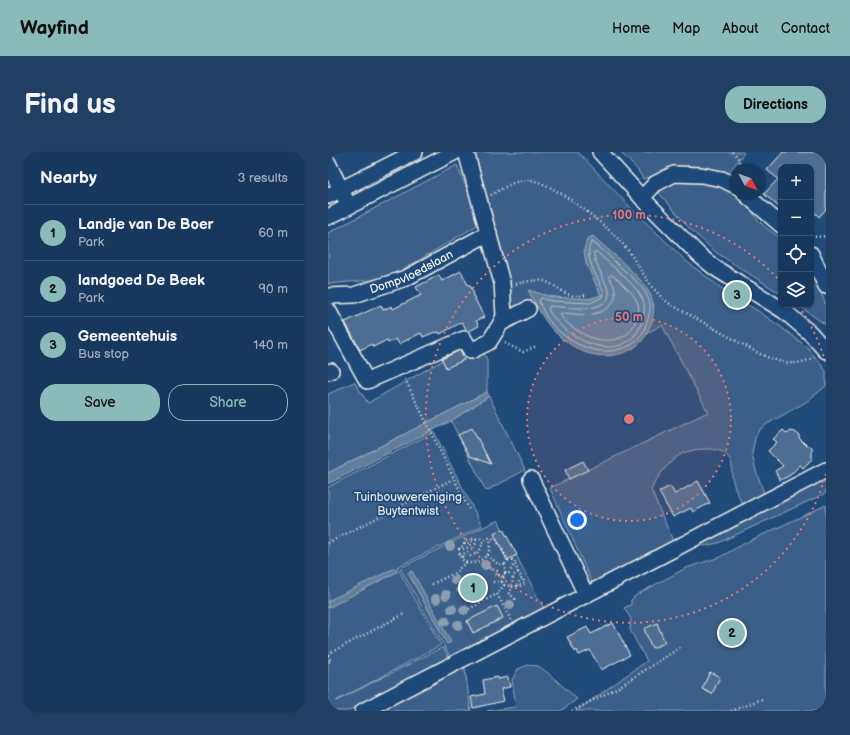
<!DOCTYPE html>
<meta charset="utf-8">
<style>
body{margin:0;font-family:"Balsamiq Sans",sans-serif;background:#203f62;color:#f1f3f6}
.controls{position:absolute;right:12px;top:12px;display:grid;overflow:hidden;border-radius:8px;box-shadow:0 1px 3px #0004}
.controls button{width:36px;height:36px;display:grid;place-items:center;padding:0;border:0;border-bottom:1px solid #365272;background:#17385c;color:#f1f3f6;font:20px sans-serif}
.compass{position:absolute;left:402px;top:12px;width:36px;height:36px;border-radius:50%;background:#17385c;box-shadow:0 1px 3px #0004;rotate:131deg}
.you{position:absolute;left:249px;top:368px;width:14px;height:14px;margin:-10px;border:3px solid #fff;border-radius:50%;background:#1a73e8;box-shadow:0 0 0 6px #1a73e833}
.badge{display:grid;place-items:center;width:26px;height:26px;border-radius:50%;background:#8bbbb9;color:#111;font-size:13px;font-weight:700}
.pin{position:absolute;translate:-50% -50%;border:2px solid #fff;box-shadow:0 1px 4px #0006}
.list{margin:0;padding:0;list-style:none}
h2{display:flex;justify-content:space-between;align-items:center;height:52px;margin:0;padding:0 16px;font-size:17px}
h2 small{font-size:13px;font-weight:400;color:#9eacbb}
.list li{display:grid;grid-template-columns:26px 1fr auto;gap:12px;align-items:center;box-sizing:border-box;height:56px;padding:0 16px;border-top:1px solid #365272}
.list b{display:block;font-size:15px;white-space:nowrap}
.list p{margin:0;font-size:13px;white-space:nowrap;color:#9eacbb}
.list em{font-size:13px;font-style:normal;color:#9eacbb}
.actions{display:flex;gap:8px;padding:12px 16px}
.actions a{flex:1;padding:9px 0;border:1px solid #8bbbb9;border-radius:16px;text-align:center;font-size:14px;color:#8bbbb9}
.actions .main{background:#8bbbb9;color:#111}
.icon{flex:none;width:22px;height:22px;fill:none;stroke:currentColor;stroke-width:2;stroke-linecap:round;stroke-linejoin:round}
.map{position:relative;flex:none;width:498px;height:559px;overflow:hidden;border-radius:16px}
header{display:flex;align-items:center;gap:24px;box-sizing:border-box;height:56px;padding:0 20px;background:#8bbbb9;color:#111}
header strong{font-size:19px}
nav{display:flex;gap:22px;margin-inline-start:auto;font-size:14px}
.intro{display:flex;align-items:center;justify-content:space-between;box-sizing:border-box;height:96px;padding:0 24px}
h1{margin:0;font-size:28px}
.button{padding:10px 18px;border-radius:16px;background:#8bbbb9;color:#111;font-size:14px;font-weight:700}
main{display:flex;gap:24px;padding:0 24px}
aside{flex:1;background:#17385c;border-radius:16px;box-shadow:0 1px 3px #0004}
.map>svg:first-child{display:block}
.green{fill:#3a5f88;stroke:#97a8b8}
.water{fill:#627e9d;stroke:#9cacbb}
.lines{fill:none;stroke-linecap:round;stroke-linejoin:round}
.shore{stroke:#bac3ca;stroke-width:1}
.building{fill:#4d6e92;stroke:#f4f1e8}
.minor-casing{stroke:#f4f1e8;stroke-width:18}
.path{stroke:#f4f1e8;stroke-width:2.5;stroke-dasharray:1 3;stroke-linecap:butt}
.minor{stroke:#1f4a7a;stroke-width:15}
.tree{fill:#8a9eb1}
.ring{fill:none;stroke:#e27875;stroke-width:2;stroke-dasharray:2 4}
.labels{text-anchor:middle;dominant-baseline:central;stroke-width:3.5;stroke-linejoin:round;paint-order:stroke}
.street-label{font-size:12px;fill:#f4f1e8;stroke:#1f4a7a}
.park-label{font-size:12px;fill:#e1e2de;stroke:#1f4a7a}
.centre{fill:#e27875;stroke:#1f4a7a;stroke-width:2}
.ring-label{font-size:12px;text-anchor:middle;font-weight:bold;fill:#e27875;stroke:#1f4a7a;stroke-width:3.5;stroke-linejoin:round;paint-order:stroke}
</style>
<header>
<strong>Wayfind</strong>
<nav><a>Home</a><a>Map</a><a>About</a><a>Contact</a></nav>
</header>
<div class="intro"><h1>Find us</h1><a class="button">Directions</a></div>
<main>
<aside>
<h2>Nearby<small>3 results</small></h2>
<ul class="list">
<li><span class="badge">1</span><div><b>Landje van De Boer</b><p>Park</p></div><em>60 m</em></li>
<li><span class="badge">2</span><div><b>landgoed De Beek</b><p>Park</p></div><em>90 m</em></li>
<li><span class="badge">3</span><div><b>Gemeentehuis</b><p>Bus stop</p></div><em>140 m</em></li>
</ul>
<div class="actions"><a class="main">Save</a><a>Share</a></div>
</aside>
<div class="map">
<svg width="498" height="559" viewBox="0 0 498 559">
<rect width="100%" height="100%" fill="#1f4a7a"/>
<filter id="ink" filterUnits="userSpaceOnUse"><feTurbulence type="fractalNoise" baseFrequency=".025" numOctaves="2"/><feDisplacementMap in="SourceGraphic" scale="8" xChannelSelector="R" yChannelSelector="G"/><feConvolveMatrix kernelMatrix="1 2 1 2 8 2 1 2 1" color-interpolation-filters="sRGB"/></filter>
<g filter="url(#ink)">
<g class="green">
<path d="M153 0H250L303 56 358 109 397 139 430 159 453 175 480 196 498 219V234L478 250 439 272 431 278 427 286 424 302 428 319 436 341 415 353C410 343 405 334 404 324 403 317 406 312 401 306 396 299 388 297 379 297 371 297 363 298 355 301 343 307 328 326 323 338L345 389 264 431 222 336 380 260 334 173 319 181 324 168 326 152 258 111 273 143C252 152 223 145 201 139L205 147 179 161 178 114 161 52 143 5Z"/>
<path d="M292 0H415L416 1 398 24 345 18 315 27 309 17Z"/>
<path d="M129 13 153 71 71 120 44 128 0 132V81Z"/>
<path d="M341 29 387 31 408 40V42H411L421 49C423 66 440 78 453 86V142L389 101 363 78 331 41Z"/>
<path d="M483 114 498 154V173L470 153H483Z"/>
<path d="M151 190 159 208V240L0 321V242L26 230 40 251 110 211Z"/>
<path d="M161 244 197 318 158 339 123 269Z"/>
<path d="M106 280 154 374 69 415 113 493 8 549 115 495 121 506 20 559H0V335Z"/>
<path d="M498 326V341L390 391 377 394 367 393Z"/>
<path d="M498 353V559H248L319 509 302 478 303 467 296 456 303 453V448L308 443 358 416 392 405 417 391Z"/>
<path d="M170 368 216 457 123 506 72 416Z"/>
<path d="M136 511 143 559H47Z"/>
<path d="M200 513 210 514 219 520 249 547 233 559H159L188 555 184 528 190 517Z"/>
</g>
<g class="water">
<path d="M265 84C281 99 313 124 322 142 327 152 326 162 323 172 321 175 320 180 318 183 309 200 286 206 268 203 256 202 244 194 235 187 218 175 210 156 200 138L223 145 263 147 273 143 258 111 256 98 259 87Z"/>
<path d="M159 240 161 244 123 269 0 332V321Z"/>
<path d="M67 416 69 420 0 456V449Z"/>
<path d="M84 419 123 490 119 492 80 421Z"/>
</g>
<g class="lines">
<g class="shore">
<path d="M264 90C274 96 283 106 291 114 302 124 319 136 322 152 323 159 319 169 317 176 313 187 304 194 293 197 267 205 239 190 222 170 217 164 214 156 211 149L213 146 223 149 262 151 275 145 276 140C271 128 253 101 264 90Z"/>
<path d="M266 100H269C283 114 305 129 314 146 318 153 316 162 314 170 297 217 237 189 220 157L222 154C236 155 284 163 281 139L267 108Z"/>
<path d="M283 123C288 125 293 130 297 135 302 139 308 145 310 152 312 157 309 165 307 170 299 193 270 192 252 180 245 176 236 170 232 162L233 161C243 161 255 164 265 162 276 160 289 152 287 140 287 135 284 130 281 125Z"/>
</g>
</g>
<g class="building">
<path d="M455 0H498V57L491 65 483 57V15H453V57L436 42 450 27 439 18Z"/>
<path d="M133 119 140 133H142L146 142 145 143 156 165 148 169 151 174 141 179H139L134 170 112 182 111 180 108 181 107 180 95 185 93 181 71 192 68 187 60 191 59 188 45 195 44 192 32 198 17 170 53 153 55 158 64 154 65 157 93 143 88 135 111 123 114 129Z"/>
<path d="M132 198 136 208 118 216 114 207Z"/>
<path d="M144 276 163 312 142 304 130 283Z"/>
<path d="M455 278 459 282 463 279 467 280 471 283V286L477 292 480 293 484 296V307L475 316 472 313 461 324 452 328 447 319 455 314 440 299 449 290 445 287Z"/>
<path d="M255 309 260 318 241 327 237 318Z"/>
<path d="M370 329 382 351 365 360 363 356 345 365 331 340 342 334 347 342Z"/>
<path d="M175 377 189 403 179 408 166 382Z"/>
<path d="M169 454 175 466 145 481 139 469Z"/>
<path d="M285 471 302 503 273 518 262 498 251 503 249 498 247 500 239 485 259 475 263 482Z"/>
<path d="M329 471 337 491 324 496 316 477Z"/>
<path d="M382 520 392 525 384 542 374 537Z"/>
<path d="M170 525V527L180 525 182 535 173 537 176 549 145 556 143 545 157 542 155 528Z"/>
</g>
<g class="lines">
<defs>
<g id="minor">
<path d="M138 0 174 131 176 164 173 171 200 157"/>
<path d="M272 0 314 46 371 103 387 116 456 159 482 181 498 199"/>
<path d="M0 11 17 46"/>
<path d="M417 42 453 73"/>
<path d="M0 44 87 0"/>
<path d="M314 46 327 32 346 22 373 23 394 27 408 34"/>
<path d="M0 65 127 0"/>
<path d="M483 102 498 134"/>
<path id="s1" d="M0 144 26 143 78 126 161 81"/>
<path d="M0 158 39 229 136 187 143 199 161 190 173 171"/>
<path d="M0 220 3 219"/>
<path d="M203 327 258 443"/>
<path d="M35 559 498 318"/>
</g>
</defs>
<use href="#minor" class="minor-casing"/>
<g class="path">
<path d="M404 0C411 4 412 11 413 18"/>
<path d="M163 43C174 37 186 28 200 28 222 27 285 78 299 97 313 116 322 138 342 152L432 202C450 210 467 216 486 205"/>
<path d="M483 85 498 84"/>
<path d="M188 132C197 130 208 127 216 129 232 134 238 148 257 143"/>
<path d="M177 191 195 200 209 194"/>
<path d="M77 227 141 357"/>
<path d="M0 391 125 327"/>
<path d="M154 391 161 386 168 387 180 408 176 413"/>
<path d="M131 397C139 398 143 394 144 387L137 389 136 393 131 397C131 415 149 414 159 403 162 400 162 392 163 387"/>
<path d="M132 403 145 398 148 391V386"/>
<path d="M159 403 170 412 176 413 178 420 175 424 164 423"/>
<path d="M134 405C145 405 155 401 154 388L152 386 144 387"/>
<path d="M180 408H185L187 409V412"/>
<path d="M161 416 169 419 171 424"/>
<path d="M165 430H174L176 433 169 442"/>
<path d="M174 430 177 422 181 421 187 412 190 420 185 424 184 435 181 441 187 447 185 450"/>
<path d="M104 432 127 421 138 410"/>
<path d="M176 433 182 434 184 433"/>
<path d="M189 434 191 429 194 426 190 420"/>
<path d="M184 435 194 433 197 431 194 426"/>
<path d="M141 457 169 442 183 468"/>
<path d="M0 502 76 462"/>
<path d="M0 503 3 509 0 510"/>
<path d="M244 559 289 536 353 495"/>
<path d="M403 559 434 547"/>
</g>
<use href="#minor" class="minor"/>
</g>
<g class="tree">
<circle cx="122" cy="394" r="5"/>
<circle cx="157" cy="413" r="5"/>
<circle cx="127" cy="428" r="5"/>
<circle cx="145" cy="432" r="5"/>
<circle cx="133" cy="437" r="5"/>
<circle cx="118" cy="443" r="5"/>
<circle cx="108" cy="447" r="5"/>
<circle cx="182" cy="453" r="5"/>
<circle cx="124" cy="457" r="5"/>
<circle cx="136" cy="458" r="5"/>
<circle cx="117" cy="469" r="5"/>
<circle cx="130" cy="473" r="5"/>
</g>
</g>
<circle cx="301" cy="267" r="102" fill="#e27875" fill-opacity=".12"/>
<g class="ring">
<circle cx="301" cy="267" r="102"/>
<path d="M498 322A204 204 0 1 1 453 130M471 154A204 204 0 0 1 498 212"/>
</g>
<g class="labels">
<g class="street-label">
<text stroke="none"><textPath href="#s1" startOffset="88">Dompvloedslaan</textPath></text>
</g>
<g class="park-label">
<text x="80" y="345">Tuinbouwvereniging<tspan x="80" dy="14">Buytentwist</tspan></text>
</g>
</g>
<circle cx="301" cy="267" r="6" class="centre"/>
<g class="ring-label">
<text x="301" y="67">100 m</text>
<text x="301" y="169">50 m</text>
</g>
</svg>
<div class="controls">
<button>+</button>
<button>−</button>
<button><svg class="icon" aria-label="locate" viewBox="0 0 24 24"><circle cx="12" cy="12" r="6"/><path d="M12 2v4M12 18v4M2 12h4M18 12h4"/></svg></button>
<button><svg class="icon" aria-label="layers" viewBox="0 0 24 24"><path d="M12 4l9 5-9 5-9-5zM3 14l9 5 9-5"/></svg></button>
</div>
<svg class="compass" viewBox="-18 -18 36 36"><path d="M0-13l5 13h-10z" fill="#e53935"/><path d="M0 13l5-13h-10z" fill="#9eacbb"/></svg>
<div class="you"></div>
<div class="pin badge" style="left:145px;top:436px">1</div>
<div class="pin badge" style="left:404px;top:481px">2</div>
<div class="pin badge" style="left:409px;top:143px">3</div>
</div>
</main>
